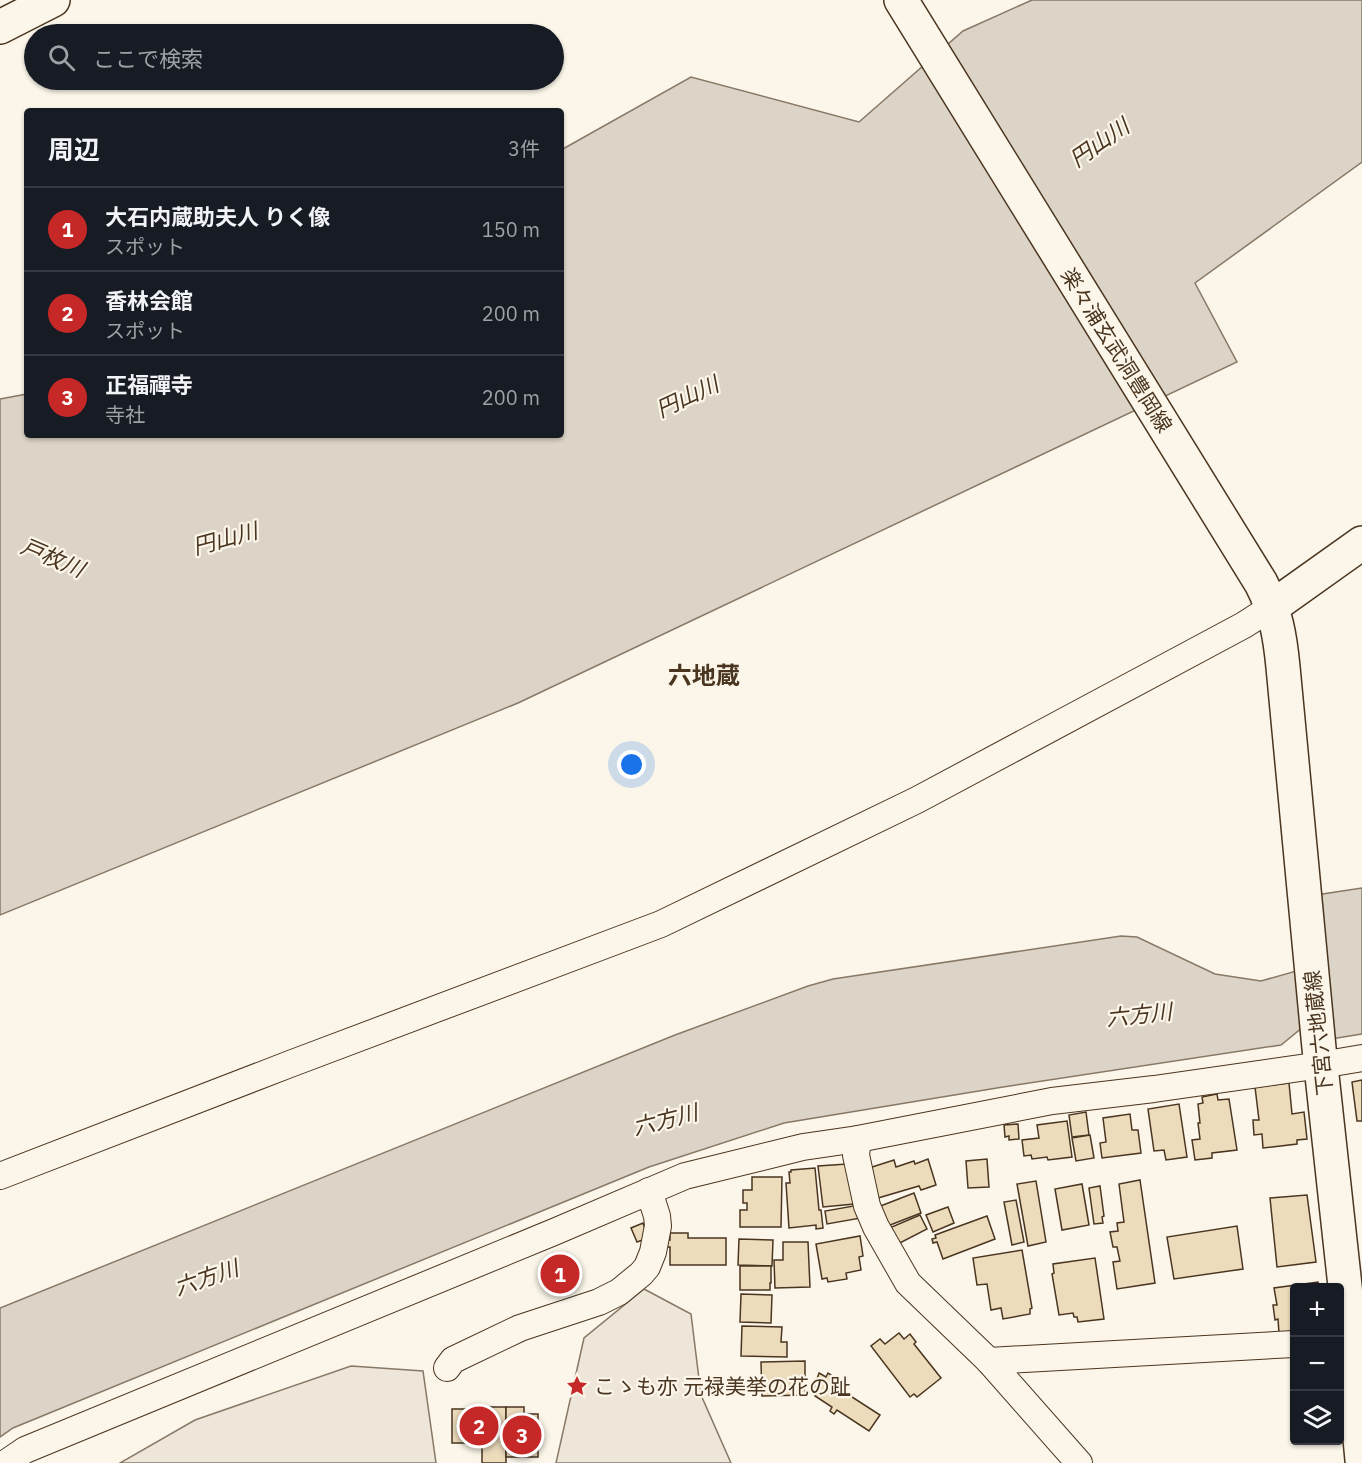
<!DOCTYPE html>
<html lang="ja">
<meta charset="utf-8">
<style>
body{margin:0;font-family:"IBM Plex Sans","Noto Sans JP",sans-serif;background:#242831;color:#f1f3f6}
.controls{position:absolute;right:18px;bottom:18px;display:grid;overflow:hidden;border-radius:6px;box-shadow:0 2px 4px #0004}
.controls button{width:54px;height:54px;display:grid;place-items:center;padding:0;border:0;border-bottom:2px solid #363941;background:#171b24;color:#f1f3f6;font:30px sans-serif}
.you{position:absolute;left:632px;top:765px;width:21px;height:21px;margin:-15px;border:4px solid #fff;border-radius:50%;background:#1a73e8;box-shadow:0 0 0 9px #1a73e833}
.badge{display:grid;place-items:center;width:39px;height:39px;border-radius:50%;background:#c62828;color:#fff;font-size:20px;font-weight:700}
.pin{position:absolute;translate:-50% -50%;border:3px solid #fff;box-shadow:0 2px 6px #0006}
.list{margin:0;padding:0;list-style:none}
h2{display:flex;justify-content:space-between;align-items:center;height:78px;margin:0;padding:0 24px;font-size:26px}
h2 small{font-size:20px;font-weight:400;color:#9ea1a6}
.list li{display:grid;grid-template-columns:39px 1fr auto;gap:18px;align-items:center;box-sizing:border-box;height:84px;padding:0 24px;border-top:2px solid #363941}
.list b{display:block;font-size:22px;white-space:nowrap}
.list p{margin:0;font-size:20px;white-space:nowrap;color:#9ea1a6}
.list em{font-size:20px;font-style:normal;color:#9ea1a6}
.icon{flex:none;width:33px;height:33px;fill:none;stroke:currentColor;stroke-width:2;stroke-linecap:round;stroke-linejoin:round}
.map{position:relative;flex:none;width:1362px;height:1463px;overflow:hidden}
.search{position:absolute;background:#171b24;box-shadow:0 2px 4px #0004;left:24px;top:24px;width:540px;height:66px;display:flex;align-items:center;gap:15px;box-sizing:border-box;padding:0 21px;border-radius:33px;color:#9ea1a6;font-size:22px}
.panel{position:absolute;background:#171b24;box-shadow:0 2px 4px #0004;left:24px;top:108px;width:540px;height:330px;border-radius:6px}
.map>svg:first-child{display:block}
.green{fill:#ede6d9;stroke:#887966;stroke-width:1.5}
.water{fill:#dcd4c6;stroke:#887966;stroke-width:1.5}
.building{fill:#ecdcbc;stroke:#4a3520;stroke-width:1.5}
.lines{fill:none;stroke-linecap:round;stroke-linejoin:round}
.minor-casing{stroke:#4a3520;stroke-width:28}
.major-casing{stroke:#4a3520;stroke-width:36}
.minor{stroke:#fbf6e9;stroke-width:26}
.major{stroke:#fbf6e9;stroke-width:33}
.labels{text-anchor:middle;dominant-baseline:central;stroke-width:4.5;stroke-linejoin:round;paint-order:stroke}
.street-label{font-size:21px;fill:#4a3520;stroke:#fbf6e9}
.poi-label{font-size:21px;fill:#4a3520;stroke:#fbf6e9;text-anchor:start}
.water-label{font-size:22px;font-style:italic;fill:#4a3520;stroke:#fbf6e9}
.quarter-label{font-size:24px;font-weight:bold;fill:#4a3520;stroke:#fbf6e9}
</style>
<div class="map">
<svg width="1362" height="1463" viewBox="0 0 1362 1463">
<rect width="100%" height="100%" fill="#fbf6e9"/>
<g class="green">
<path d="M644 1289 691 1314 701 1395 731 1463H556L584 1338Z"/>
<path d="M351 1366 423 1371 436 1463H120L195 1420Z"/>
</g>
<g class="water">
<path d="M1032 0H1362V162L1195 283 1237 362 518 703 0 915V399L27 394V435H561V150L691 77 859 122 963 31Z"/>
<path d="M1362 888V1034L1331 1039 1308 1023 1281 1045 1003 1087 784 1123 649 1167 13 1428 0 1437V1308L675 1035 808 986 833 979 1121 936 1137 937 1215 974 1261 981 1300 970 1316 895Z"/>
</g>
<g class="building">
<path d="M1362 1080V1121H1357L1352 1082Z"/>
<path d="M1289 1083 1292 1114 1304 1112 1307 1139 1297 1140V1144L1263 1148 1262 1134 1254 1135 1253 1120H1259L1255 1087Z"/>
<path d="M1217 1094 1218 1100 1229 1099 1237 1150 1212 1153V1158L1195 1160 1192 1140 1200 1139 1198 1123H1200L1198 1104 1203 1103 1202 1097Z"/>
<path d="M1179 1104 1187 1157 1166 1160 1164 1150 1154 1151 1148 1109Z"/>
<path d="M1086 1112 1089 1135 1072 1137 1069 1115Z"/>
<path d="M1130 1114 1132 1130H1138L1141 1153 1102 1158 1100 1143 1106 1142 1103 1118Z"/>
<path d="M1067 1121 1072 1157 1048 1160 1047 1157 1032 1159 1031 1155 1024 1156 1022 1140 1039 1138 1037 1125Z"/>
<path d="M1018 1124 1019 1139 1009 1140V1136L1005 1137 1004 1125Z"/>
<path d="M1090 1135 1094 1158 1076 1161 1072 1138Z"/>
<path d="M928 1159 936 1185 921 1190 919 1186 878 1198 869 1168 894 1160 896 1167 914 1161 915 1164Z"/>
<path d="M987 1159 989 1187 968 1188 966 1161Z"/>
<path d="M847 1164 854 1204 823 1207 818 1166Z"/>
<path d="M815 1168 819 1210H821L823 1228 816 1229V1225L789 1228 786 1183H790L789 1172H791V1170Z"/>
<path d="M752 1177H782L781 1227H740V1210H747V1203H743V1190H752Z"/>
<path d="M1140 1180 1155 1283 1117 1289 1113 1262 1120 1261 1117 1247H1113L1110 1232 1118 1231 1117 1223 1124 1222 1119 1184Z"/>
<path d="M1036 1181 1046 1242 1028 1246 1017 1184Z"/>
<path d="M1082 1184 1089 1225 1062 1230 1055 1189Z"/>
<path d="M1100 1186 1104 1216 1102 1217 1103 1223 1094 1224 1089 1188Z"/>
<path d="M914 1193 921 1213 885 1227 878 1207Z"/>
<path d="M1307 1195 1316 1262 1277 1267 1270 1198Z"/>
<path d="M1016 1200 1024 1242 1012 1245 1004 1202Z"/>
<path d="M859 1205 861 1218 827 1224 825 1211Z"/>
<path d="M948 1207 954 1223 933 1232 926 1215Z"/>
<path d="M920 1215 927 1229 896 1245 887 1229Z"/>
<path d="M987 1216 995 1239 943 1259 937 1242 933 1243 932 1239 936 1238 935 1235Z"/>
<path d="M643 1223 648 1238 637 1242 631 1228Z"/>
<path d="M1237 1226 1243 1269 1174 1279 1167 1237Z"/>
<path d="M670 1233H688V1238H726V1265H670V1247H667V1240H670Z"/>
<path d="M860 1236 863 1256 859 1257 861 1270 846 1273 847 1279 828 1282 827 1278 822 1279 816 1244Z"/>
<path d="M739 1239 773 1240 772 1266 738 1265Z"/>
<path d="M783 1242H808L810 1287 775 1288 774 1260H783Z"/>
<path d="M1022 1250 1032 1308 1030 1309V1314L1003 1319 1001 1308 991 1310 987 1284 977 1285 973 1258Z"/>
<path d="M1095 1258 1104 1319 1078 1322 1077 1317H1074L1073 1313 1059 1315 1052 1274 1054 1273 1053 1264Z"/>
<path d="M740 1266H771V1283H770V1290H740Z"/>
<path d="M1318 1282 1319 1288H1294V1331L1279 1333 1278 1319 1275 1320 1273 1305H1277L1274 1288Z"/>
<path d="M741 1294 772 1295 771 1323 740 1322Z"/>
<path d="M742 1326 782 1327 781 1342H787V1357L741 1356Z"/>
<path d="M899 1333 904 1339 910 1334 916 1342 914 1344 941 1378 917 1397 914 1394 910 1397 871 1346 880 1339 885 1344Z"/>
<path d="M805 1361V1395L762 1396 761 1362Z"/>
<path d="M819 1373 826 1377 828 1373 842 1382 838 1388 880 1415 869 1431 837 1410 834 1414 830 1411 832 1407 815 1396 819 1390 814 1388Z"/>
<path d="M476 1407H506V1463H482V1443H452V1409H476Z"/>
<path d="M506 1407H524V1414H538V1457H506Z"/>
</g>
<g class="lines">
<defs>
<g id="minor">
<path d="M858 1139 856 1155 867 1206 876 1227 908 1283 989 1361 1079 1463"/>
<path d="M0 1176 290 1064 661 924 917 800 1244 625 1272 607"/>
<path d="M989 1361 1294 1344"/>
<path d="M447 1368 453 1360 520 1328 599 1302 619 1292 641 1274 647 1267 653 1252 658 1226 657 1216 649 1191"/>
<path d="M6 1463 25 1450 554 1232 685 1176 803 1147 858 1139 1052 1101 1154 1089 1321 1065 1362 1058"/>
</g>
<g id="major">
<path d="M901 0 1261 583C1276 612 1280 636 1283 667L1319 1048 1351 1341 1362 1460"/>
<path d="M0 27 53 0"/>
<path d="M1272 607 1362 543"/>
</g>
</defs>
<use href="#minor" class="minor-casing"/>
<use href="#major" class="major-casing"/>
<use href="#minor" class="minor"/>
<use href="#major" class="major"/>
</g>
<defs>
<symbol id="sight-bare" viewBox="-9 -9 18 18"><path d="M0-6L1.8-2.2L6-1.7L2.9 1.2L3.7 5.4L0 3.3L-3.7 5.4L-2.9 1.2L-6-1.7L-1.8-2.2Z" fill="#c62828" stroke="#fbf6e9" stroke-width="2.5" paint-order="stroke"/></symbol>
</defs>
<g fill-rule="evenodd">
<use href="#sight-bare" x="562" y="1371" width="30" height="30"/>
</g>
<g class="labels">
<g class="street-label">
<text transform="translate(1117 350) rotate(58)">楽々浦玄武洞豊岡線</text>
<text transform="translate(1318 1033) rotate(-96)">下宮六地蔵線</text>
</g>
<g class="poi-label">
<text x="594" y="1386">こゝも亦 元禄美挙の花の趾</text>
</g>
<g class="water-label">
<text transform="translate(1099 142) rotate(-35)">円山川</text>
<text transform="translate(687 396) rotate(-25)">円山川</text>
<text transform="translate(225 538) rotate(-15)">円山川</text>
<text transform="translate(53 557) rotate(23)">戸枚川</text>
<text transform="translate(1139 1014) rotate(-6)">六方川</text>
<text transform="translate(665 1119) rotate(-14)">六方川</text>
<text transform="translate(206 1277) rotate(-19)">六方川</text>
</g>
<g class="quarter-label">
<text x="704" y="675">六地蔵</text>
</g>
</g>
</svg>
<div class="controls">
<button>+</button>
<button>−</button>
<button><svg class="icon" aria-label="layers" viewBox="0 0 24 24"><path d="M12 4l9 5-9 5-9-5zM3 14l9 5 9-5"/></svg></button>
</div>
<div class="you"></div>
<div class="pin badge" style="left:560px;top:1274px">1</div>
<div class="pin badge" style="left:479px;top:1426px">2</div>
<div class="pin badge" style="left:522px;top:1435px">3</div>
<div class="search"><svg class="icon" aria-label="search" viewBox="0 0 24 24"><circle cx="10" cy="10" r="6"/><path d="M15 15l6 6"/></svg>ここで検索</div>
<section class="panel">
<h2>周辺<small>3件</small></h2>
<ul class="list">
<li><span class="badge">1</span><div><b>大石内蔵助夫人 りく像</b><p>スポット</p></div><em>150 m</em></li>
<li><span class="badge">2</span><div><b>香林会館</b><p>スポット</p></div><em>200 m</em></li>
<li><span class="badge">3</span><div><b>正福禪寺</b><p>寺社</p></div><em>200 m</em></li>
</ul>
</section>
</div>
